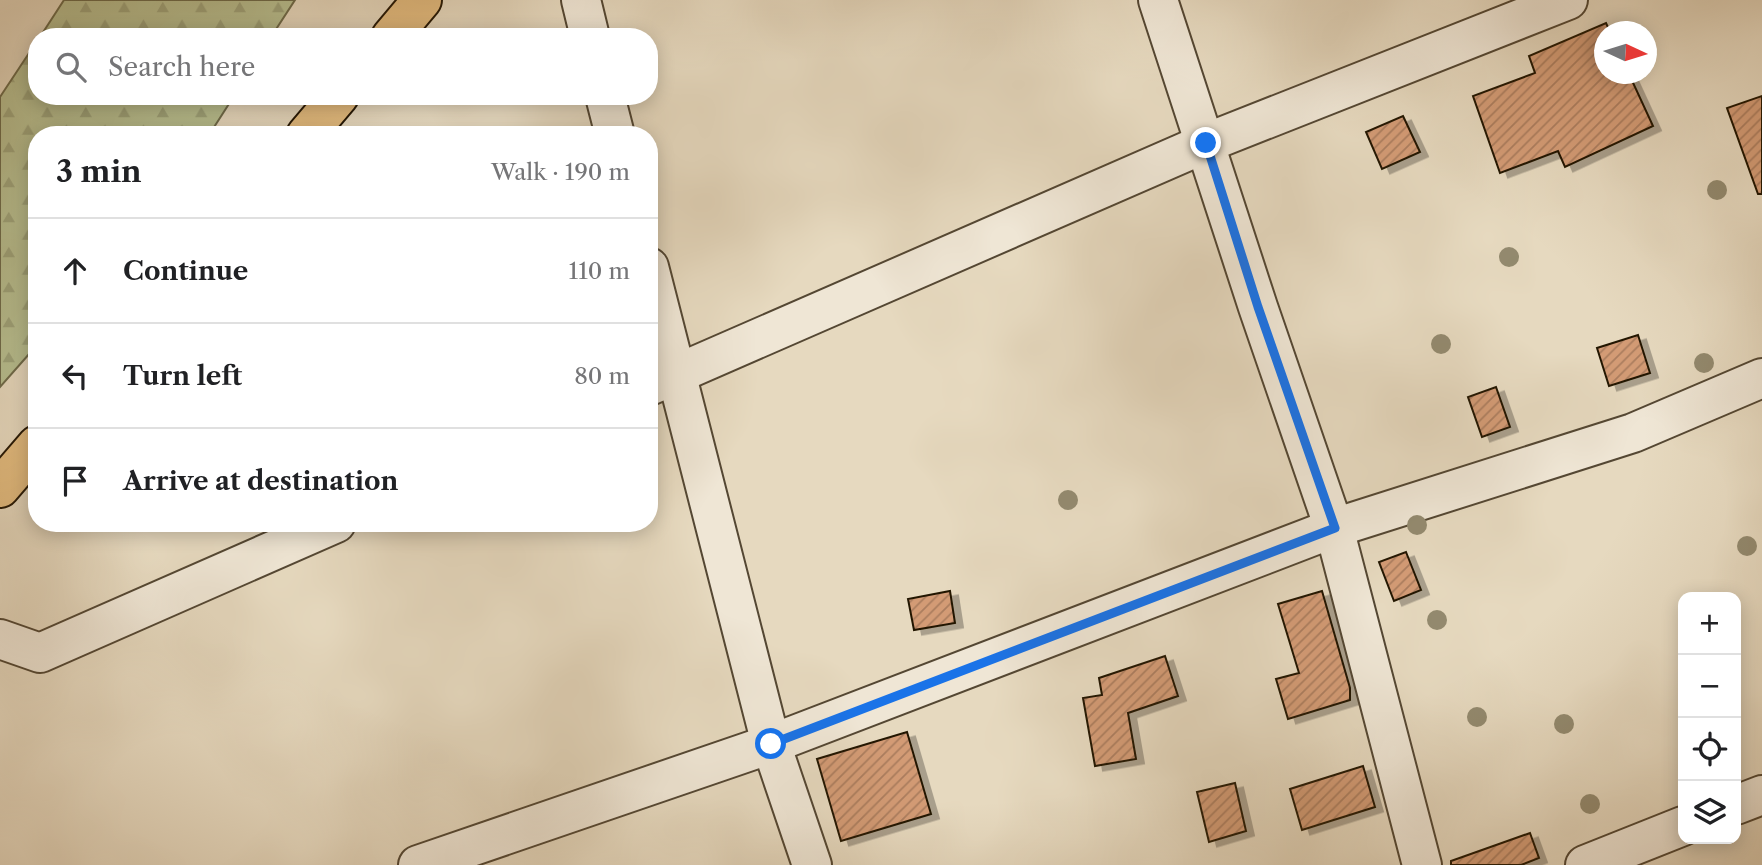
<!DOCTYPE html>
<meta charset="utf-8">
<style>
body{margin:0;font-family:"Libre Caslon Text",serif;background:#f2f2f2;color:#202124}
.controls{position:absolute;right:21px;bottom:21px;display:grid;overflow:hidden;border-radius:14px;box-shadow:0 4px 18px #0003}
.controls button{width:63px;height:63px;display:grid;place-items:center;padding:0;border:0;border-bottom:2px solid #e0e0e0;background:#fff;color:#202124;font:35px sans-serif}
.compass{position:absolute;left:1594px;top:21px;width:63px;height:63px;border-radius:50%;background:#fff;box-shadow:0 4px 18px #0003;rotate:94deg}
.stop{position:absolute;width:21px;height:21px;margin:-16px;border:5px solid #1a73e8;border-radius:50%;background:#fff}
.stop.end{background:#1a73e8;border-color:#fff;box-shadow:0 2px 7px #0008}
.list{margin:0;padding:0;list-style:none}
h2{display:flex;justify-content:space-between;align-items:center;height:91px;margin:0;padding:0 28px;font-size:30px}
h2 small{font-size:23px;font-weight:400;color:#757577}
.list li{display:grid;grid-template-columns:46px 1fr auto;gap:21px;align-items:center;box-sizing:border-box;height:105px;padding:0 28px;border-top:2px solid #e0e0e0}
.list b{display:block;font-size:26px;white-space:nowrap}
.list em{font-size:23px;font-style:normal;color:#757577}
.icon{flex:none;width:38px;height:38px;fill:none;stroke:currentColor;stroke-width:2;stroke-linecap:round;stroke-linejoin:round}
.map{position:relative;flex:none;width:1762px;height:865px;overflow:hidden}
.search{position:absolute;background:#fff;box-shadow:0 4px 18px #0003;left:28px;top:28px;width:630px;height:77px;display:flex;align-items:center;gap:18px;box-sizing:border-box;padding:0 24px;border-radius:28px;color:#757577;font-size:26px}
.panel{position:absolute;background:#fff;box-shadow:0 4px 18px #0003;left:28px;top:126px;width:630px;height:406px;border-radius:28px}
.map>svg:first-child{display:block}
.forest{fill:url(#forest-firs);stroke:#6d6a4a;stroke-width:2}
.building{fill:url(#building-hatch);stroke:#231604;stroke-width:2;filter:url(#shadow)}
.lines{fill:none;stroke-linecap:round;stroke-linejoin:round}
.minor-casing{stroke:#544733;stroke-width:42}
.major-casing{stroke:#231604;stroke-width:42}
.minor{stroke:#efe6d5;stroke-width:38}
.major{stroke:#e3bc80;stroke-width:38}
.tree{fill:#938a6f}
.route{stroke:#1a73e8;stroke-width:9}
</style>
<div class="map">
<svg width="1762" height="865" viewBox="0 0 1762 865">
<defs>
<pattern id="forest-firs" width="22" height="20" patternUnits="userSpaceOnUse" patternTransform="scale(1.75)"><rect width="22" height="20" fill="#b7bf91"/><path d="M5 1l3.5 6h-7zM16 11l3.5 6h-7z" fill="#9da37b"/></pattern>
<pattern id="building-hatch" width="6" height="6" patternUnits="userSpaceOnUse" patternTransform="scale(1.75)"><rect width="6" height="6" fill="#d39b75"/><path d="M-1 1l2-2M0 6l6-6M5 7l2-2" fill="none" stroke="#ab7d5e"/></pattern>
<filter id="shadow"><feDropShadow dx="8" dy="4.5" stdDeviation="0" flood-color="#0004"/></filter>
</defs>
<rect width="100%" height="100%" fill="#e6d9bf"/>
<filter id="stains"><feTurbulence type="fractalNoise" baseFrequency=".00286" numOctaves="4"/><feColorMatrix values="0 0 0 0 .2 0 0 0 0 .09 0 0 0 0 .02 0 0 0 .5 -.17"/></filter>
<radialGradient id="worn" r=".72"><stop offset=".6" stop-color="#630" stop-opacity="0"/><stop offset="1" stop-color="#630" stop-opacity=".3"/></radialGradient>
<g class="forest">
<path d="M64 0H295L271 37H40Z"/>
<path d="M37 41V96H234L209 135H37V345L0 387V97Z"/>
</g>
<g class="building">
<path d="M1606 23 1610 32H1605V74H1629L1653 126 1565 167 1558 151 1500 173 1473 96 1535 73 1529 56Z"/>
<path d="M1762 96V194H1758L1727 108Z"/>
<path d="M1403 116 1420 152 1382 169 1366 132Z"/>
<path d="M1638 335 1650 373 1609 386 1597 348Z"/>
<path d="M1496 387 1510 427 1482 437 1468 397Z"/>
<path d="M1406 552 1421 590 1394 601 1379 562Z"/>
<path d="M950 591 955 623 914 630 908 599Z"/>
<path d="M1322 591 1350 688V700L1288 719 1276 679 1299 673 1278 604Z"/>
<path d="M1165 656 1178 696 1128 713 1136 759 1095 766 1083 698 1102 695 1099 678Z"/>
<path d="M907 732 931 814 841 841 817 759Z"/>
<path d="M1363 766 1375 807 1302 830 1290 789Z"/>
<path d="M1235 783 1246 831 1209 842 1197 792Z"/>
<path d="M1530 833 1539 858 1521 865H1451V861Z"/>
</g>
<g class="lines">
<defs>
<g id="minor">
<path d="M581 0 590 37"/>
<path d="M1158 0 1258 307 1334 528 1422 865"/>
<path d="M605 96 615 135"/>
<path d="M649 267 771 744 812 865"/>
<path d="M649 386 1206 143 1568 0"/>
<path d="M0 639 40 653 336 523"/>
<path d="M1736 805 1762 795"/>
<path d="M418 865 771 744 1334 528 1633 433 1762 378"/>
<path d="M1585 865 1683 826"/>
</g>
<g id="major">
<path d="M391 37 422 0"/>
<path d="M306 135 339 96"/>
<path d="M0 488 37 445"/>
</g>
</defs>
<use href="#minor" class="minor-casing"/>
<use href="#major" class="major-casing"/>
<use href="#minor" class="minor"/>
<use href="#major" class="major"/>
</g>
<g class="tree">
<circle cx="1717" cy="190" r="10"/>
<circle cx="1509" cy="257" r="10"/>
<circle cx="1441" cy="344" r="10"/>
<circle cx="1704" cy="363" r="10"/>
<circle cx="1068" cy="500" r="10"/>
<circle cx="1417" cy="525" r="10"/>
<circle cx="1747" cy="546" r="10"/>
<circle cx="1437" cy="620" r="10"/>
<circle cx="1477" cy="717" r="10"/>
<circle cx="1564" cy="724" r="10"/>
<circle cx="1590" cy="804" r="10"/>
</g>
<g class="lines">
<path class="route" d="M771 744 1335 528 1258 307 1206 143"/>
</g>
<rect width="100%" height="100%" filter="url(#stains)"/>
<rect width="100%" height="100%" fill="url(#worn)"/>
</svg>
<div class="controls">
<button>+</button>
<button>−</button>
<button><svg class="icon" aria-label="locate" viewBox="0 0 24 24"><circle cx="12" cy="12" r="6"/><path d="M12 2v4M12 18v4M2 12h4M18 12h4"/></svg></button>
<button><svg class="icon" aria-label="layers" viewBox="0 0 24 24"><path d="M12 4l9 5-9 5-9-5zM3 14l9 5 9-5"/></svg></button>
</div>
<svg class="compass" viewBox="-18 -18 36 36"><path d="M0-13l5 13h-10z" fill="#e53935"/><path d="M0 13l5-13h-10z" fill="#757577"/></svg>
<div class="stop" style="left:771px;top:744px"></div>
<div class="stop end" style="left:1206px;top:143px"></div>
<div class="search"><svg class="icon" aria-label="search" viewBox="0 0 24 24"><circle cx="10" cy="10" r="6"/><path d="M15 15l6 6"/></svg>Search here</div>
<section class="panel">
<h2>3 min<small>Walk · 190 m</small></h2>
<ul class="list">
<li><svg class="icon" aria-label="ahead" viewBox="0 0 24 24"><path d="M12 20V5M6 11l6-6 6 6"/></svg><div><b>Continue</b></div><em>110 m</em></li>
<li><svg class="icon" aria-label="left" viewBox="0 0 24 24"><path d="M17 20v-9H6M10 6l-5 5 5 5"/></svg><div><b>Turn left</b></div><em>80 m</em></li>
<li><svg class="icon" aria-label="arrive" viewBox="0 0 24 24"><path d="M6 21V4h12l-3 4 3 4H6"/></svg><div><b>Arrive at destination</b></div></li>
</ul>
</section>
</div>
